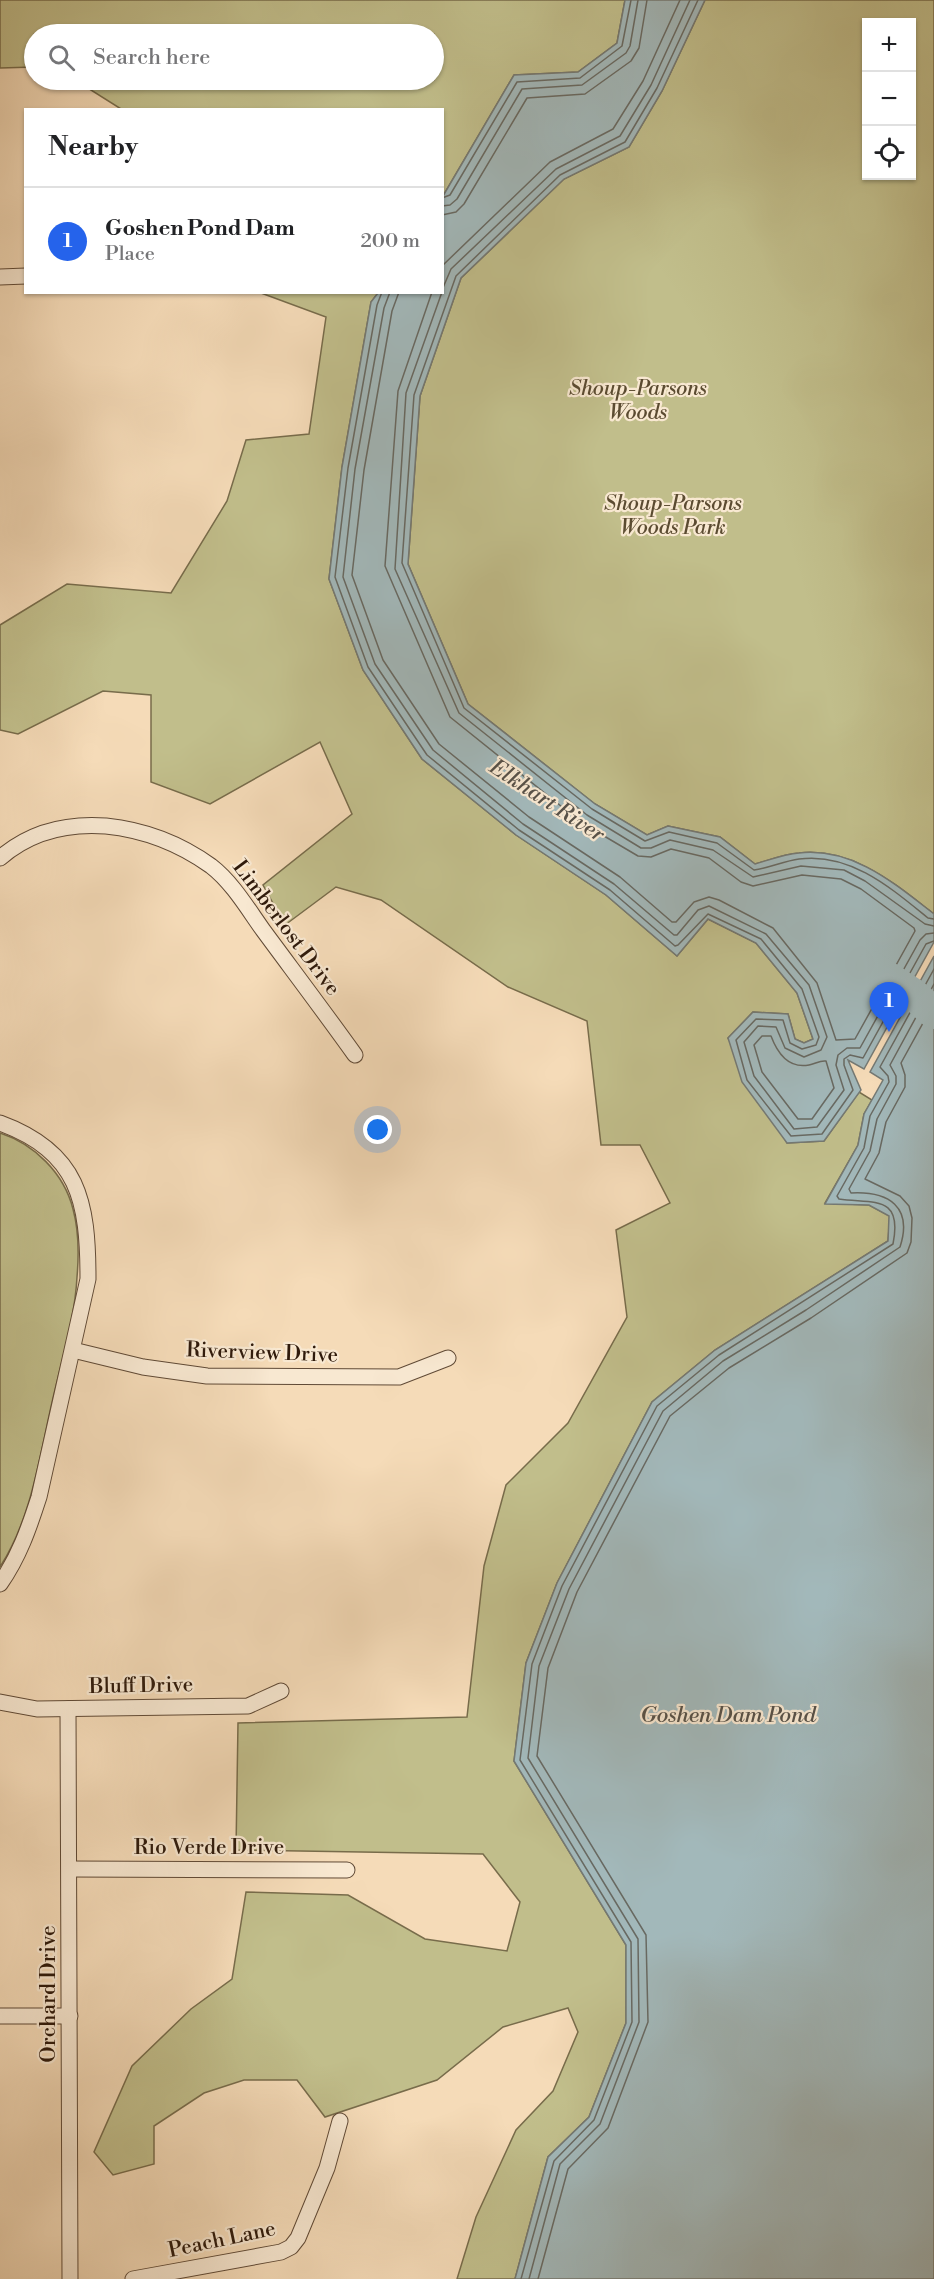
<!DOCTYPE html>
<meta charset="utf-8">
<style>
body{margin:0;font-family:"Libre Bodoni",serif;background:#f6f6f6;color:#202124}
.controls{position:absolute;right:18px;top:18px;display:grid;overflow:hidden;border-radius:0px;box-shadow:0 2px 4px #0004}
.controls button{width:54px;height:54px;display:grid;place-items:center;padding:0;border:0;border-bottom:2px solid #e0e0e0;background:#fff;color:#202124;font:30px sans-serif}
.you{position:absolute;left:378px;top:1130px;width:21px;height:21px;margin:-15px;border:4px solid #fff;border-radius:50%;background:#1a73e8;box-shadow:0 0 0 9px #1a73e833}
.badge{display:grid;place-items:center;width:39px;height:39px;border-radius:50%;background:#2563eb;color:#fff;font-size:20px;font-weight:700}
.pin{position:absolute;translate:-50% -50px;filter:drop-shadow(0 2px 3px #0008)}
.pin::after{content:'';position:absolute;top:32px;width:21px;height:18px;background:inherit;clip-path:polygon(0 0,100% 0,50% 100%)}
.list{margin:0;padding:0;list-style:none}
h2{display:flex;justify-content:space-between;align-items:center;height:78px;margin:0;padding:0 24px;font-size:26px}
h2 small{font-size:20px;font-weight:400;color:#757577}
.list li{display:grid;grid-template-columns:39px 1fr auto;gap:18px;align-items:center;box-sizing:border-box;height:108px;padding:0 24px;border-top:2px solid #e0e0e0}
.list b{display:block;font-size:22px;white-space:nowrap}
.list p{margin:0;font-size:20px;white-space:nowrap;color:#757577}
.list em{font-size:20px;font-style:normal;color:#757577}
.icon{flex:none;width:33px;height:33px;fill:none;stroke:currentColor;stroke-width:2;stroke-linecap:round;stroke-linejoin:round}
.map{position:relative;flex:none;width:934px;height:2279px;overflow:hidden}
.search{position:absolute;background:#fff;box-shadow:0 2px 4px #0004;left:24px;top:24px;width:420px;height:66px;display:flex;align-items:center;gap:15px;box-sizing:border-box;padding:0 21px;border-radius:33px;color:#757577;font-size:22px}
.panel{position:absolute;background:#fff;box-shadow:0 2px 4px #0004;left:24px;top:108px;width:420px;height:186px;border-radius:0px}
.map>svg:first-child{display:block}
.green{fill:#c1be8b;stroke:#786c4b;stroke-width:1.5;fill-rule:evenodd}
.water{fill:#a2b8ba;stroke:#747974;stroke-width:1.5}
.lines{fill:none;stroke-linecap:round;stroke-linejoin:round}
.shore{stroke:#686962;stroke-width:1.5}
.river{stroke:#a2b8ba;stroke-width:32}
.street-casing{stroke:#604a36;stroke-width:17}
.street{stroke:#f8e8d1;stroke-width:15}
.labels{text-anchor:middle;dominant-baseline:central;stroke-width:4.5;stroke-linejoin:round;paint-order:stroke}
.park-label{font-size:21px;font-style:italic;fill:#5b4b31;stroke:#f8e8d1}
.street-label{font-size:21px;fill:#2f1a0b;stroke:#f8e8d1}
.water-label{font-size:22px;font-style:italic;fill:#575148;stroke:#f8e8d1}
</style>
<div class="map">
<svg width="934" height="2279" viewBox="0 0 934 2279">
<rect width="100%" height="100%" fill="#f5dbb8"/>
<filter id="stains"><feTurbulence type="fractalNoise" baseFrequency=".00333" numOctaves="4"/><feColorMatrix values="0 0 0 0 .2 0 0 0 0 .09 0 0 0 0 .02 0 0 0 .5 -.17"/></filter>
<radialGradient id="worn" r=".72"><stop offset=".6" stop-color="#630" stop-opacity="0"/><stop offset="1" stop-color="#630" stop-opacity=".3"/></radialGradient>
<g class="green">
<path d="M0 0H625L617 43 578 72 514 75 443 196 442 110 121 109 75 80H434V34H34V67L0 68Z"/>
<path d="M705 0H934V914C895 884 853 847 799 853 785 854 769 860 755 864L720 837 668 826 647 835 595 804 468 704 408 564 420 396 461 278 564 179 629 147 662 91ZM866 22H912V176H866Z"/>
<path d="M261 293H378L371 302 342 467 329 579 363 670 422 759 516 835 606 895 677 956 708 919 756 943 797 993 813 1039 804 1043 795 1039 788 1014 753 1012 728 1038 787 1143 824 1141 859 1092 872 1100 864 1114 858 1145 825 1203 869 1205 890 1216 888 1241 715 1350 652 1402 557 1583 526 1663 514 1761 626 1945V2023L589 2117 548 2157 515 2279H457L476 2217 516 2130 553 2091 578 2032 568 2008 503 2027 437 2080 325 2117 297 2080H244L204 2093 154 2126V2164L113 2175 94 2152 132 2066 191 2009 232 1979 246 1892 348 1895 425 1939 507 1951 520 1902 483 1854 236 1850 238 1723 467 1717 484 1566 506 1485 568 1423 627 1317 616 1230 670 1203 640 1145H601L587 1021 508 987 381 900 336 887 285 925 263 885 352 814 320 742 210 804 151 782V695L103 691 18 734 0 730V625L67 584 171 593 227 501 246 440 309 434 326 317Z"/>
<path d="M0 1133C34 1144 64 1173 73 1209 79 1231 79 1254 77 1277 75 1317 62 1359 53 1398 40 1453 32 1518 0 1567Z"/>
</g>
<g class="water">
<path d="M625 0H705L662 91 629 147 564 179 461 278 420 396 408 564 468 704 595 804 647 835 668 826 720 837 755 864C769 860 785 854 799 853 853 847 895 884 934 914V942L864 1069 848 1060 861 1090 824 1141 787 1143 742 1082 728 1038 753 1012 788 1014 795 1039 804 1043 813 1039 797 993 756 943 708 919 677 956 606 895 516 835 422 759 363 670 329 579 342 467 371 302 378 293 442 292 443 196 514 75 578 72 617 43Z"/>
<path d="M934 956V2279H515L548 2157 589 2117 626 2023V1945L514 1761 526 1663 557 1583 652 1402 715 1350 888 1241 889 1216 869 1205 825 1204 858 1145 864 1114 883 1080 870 1072Z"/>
</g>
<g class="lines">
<g class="shore">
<path d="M698 0 657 88 625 142 560 175 456 276 414 395 402 563 464 708 592 809 645 841 669 832 717 843 754 870C769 868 784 861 799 859 850 852 891 888 928 918L934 919"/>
<path d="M442 198 450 195 517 82 580 78 622 46 631 0"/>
<path d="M442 206 450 205 457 199 522 89 582 85 626 53 630 46 638 0"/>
<path d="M442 215 456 212 464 204 527 98 585 94 631 61 639 48 647 0"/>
<path d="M442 266 550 162 613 129 643 81 680 0"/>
<path d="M442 290 451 269 556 169 620 136 651 85 690 0"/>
<path d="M382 292 377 305 348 468 335 577 368 667 427 755 519 830 610 890 675 946 678 945 708 914 761 939 802 989 819 1037 816 1045 802 1049 790 1043 783 1020 756 1019 736 1040 747 1080 791 1136 822 1134 853 1090 844 1065V1059L850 1055 863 1058 926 944 934 941"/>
<path d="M390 292 384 308 355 469 343 577 375 664 433 750 523 824 614 884 674 935H677L698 910 709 906 766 934 809 985 827 1037 821 1050 804 1057 785 1048 776 1027 758 1026 744 1042 754 1076 794 1129 817 1127 844 1090 836 1065 838 1055 847 1048H860L920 940 926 934 934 933"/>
<path d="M399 292 392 311 364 470 352 575 383 660 439 744 529 817 620 877 672 922H676L694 902 709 897 719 900 773 928 817 983 836 1040 855 1039 915 931 914 928 861 889 841 879 802 875 753 886 741 882 709 858 671 849 651 857 638 856 582 823 450 717 385 566 398 391 432 292"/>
<path d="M442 292 406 393 395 569 459 713 587 815 641 848H651L670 840 713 850 753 877 801 866 844 870 865 881 925 924 934 926"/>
<path d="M762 1036H771C777 1052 788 1069 809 1065 815 1064 820 1060 826 1061L834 1088 812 1119H798L762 1072 754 1045Z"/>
<path d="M521 2279 554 2161 594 2120 632 2022 631 1942 520 1760 532 1664 562 1586 657 1406 719 1355 893 1244C903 1194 873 1204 839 1199L837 1196 864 1148 870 1116 889 1082 888 1076 880 1067 934 969"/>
<path d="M529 2279 560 2164 600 2124 639 2022 638 1939 528 1758 539 1666 569 1589 663 1411 723 1361 806 1310 900 1247C913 1207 889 1191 851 1193L849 1189 870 1151 877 1119 896 1084V1076L890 1065 934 984"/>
<path d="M538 2279 568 2169 608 2128 648 2022 646 1935 537 1756 548 1668 577 1592 670 1416 729 1368 811 1318 907 1253 911 1242 912 1218 909 1206 900 1196 865 1179 879 1153 886 1122 905 1087V1075L901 1063 934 1003"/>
</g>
<path class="river" d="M872 967 913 994 934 1013"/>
<defs>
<g id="street">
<path d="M0 277 26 276"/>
<path d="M0 858C30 832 66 823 106 826 145 830 179 843 211 866 232 882 248 909 263 930 294 972 325 1013 355 1055"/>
<path d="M0 1123C79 1152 88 1201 88 1279L39 1497C29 1528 19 1557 0 1584"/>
<path d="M73 1350 143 1367 207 1376 399 1377 448 1358"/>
<path d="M0 1702 37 1709 248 1706 281 1691"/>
<path d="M68 1709 70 2279"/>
<path d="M70 1869 347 1870"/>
<path d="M0 2016H70"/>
<path d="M133 2279 281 2252 291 2247 298 2238 327 2168 340 2121"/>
</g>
</defs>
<use href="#street" class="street-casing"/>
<use href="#street" class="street"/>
</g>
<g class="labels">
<g class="park-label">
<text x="638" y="389">Shoup-Parsons<tspan x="638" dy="24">Woods</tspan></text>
<text x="673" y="504">Shoup-Parsons<tspan x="673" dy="24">Woods Park</tspan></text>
</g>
<g class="street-label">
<text transform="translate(286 928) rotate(53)">Limberlost Drive</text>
<text transform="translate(262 1353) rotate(2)">Riverview Drive</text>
<text transform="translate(141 1686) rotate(-1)">Bluff Drive</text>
<text x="209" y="1848">Rio Verde Drive</text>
<text transform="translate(49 1994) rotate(-90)">Orchard Drive</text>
<text transform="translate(222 2240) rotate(-12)">Peach Lane</text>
</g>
<g class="water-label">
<text transform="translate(547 801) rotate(33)">Elkhart River</text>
<text x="728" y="1715">Goshen Dam Pond</text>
</g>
</g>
<rect width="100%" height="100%" filter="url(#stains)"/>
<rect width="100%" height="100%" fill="url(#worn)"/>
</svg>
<div class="controls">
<button>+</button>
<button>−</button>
<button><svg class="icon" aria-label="locate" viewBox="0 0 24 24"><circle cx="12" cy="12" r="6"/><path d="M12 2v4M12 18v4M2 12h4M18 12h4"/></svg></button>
</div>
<div class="you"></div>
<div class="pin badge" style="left:889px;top:1032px">1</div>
<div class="search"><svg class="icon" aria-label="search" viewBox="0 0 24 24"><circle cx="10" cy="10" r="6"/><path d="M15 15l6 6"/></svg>Search here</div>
<section class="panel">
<h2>Nearby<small></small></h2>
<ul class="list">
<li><span class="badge">1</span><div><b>Goshen Pond Dam</b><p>Place</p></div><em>200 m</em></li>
</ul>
</section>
</div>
